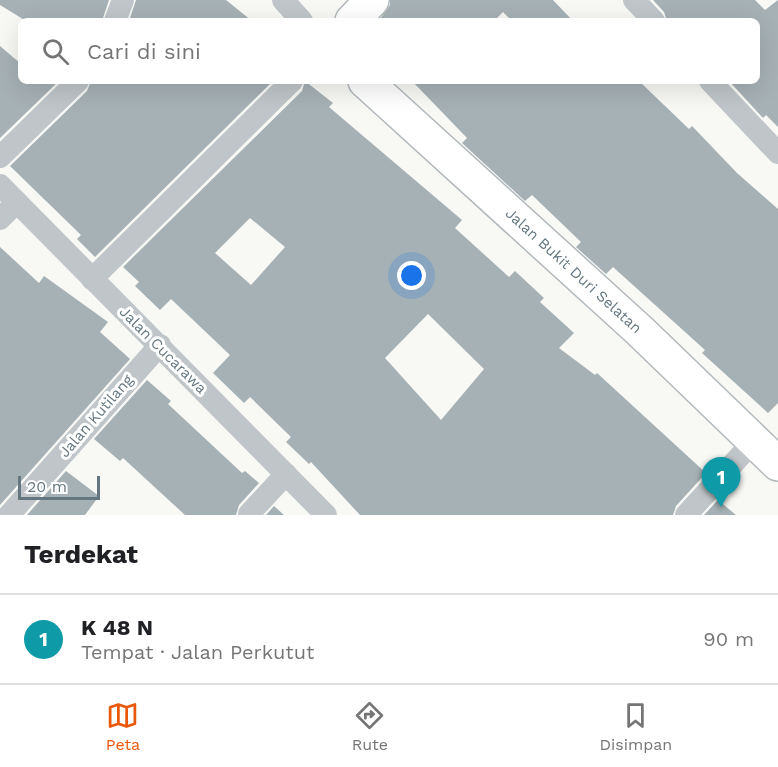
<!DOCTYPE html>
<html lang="id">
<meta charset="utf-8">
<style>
body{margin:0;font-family:"Work Sans",sans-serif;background:#f2f2f2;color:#202124}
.scale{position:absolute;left:18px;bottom:15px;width:82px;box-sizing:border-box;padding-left:6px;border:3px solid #647780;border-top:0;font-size:16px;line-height:21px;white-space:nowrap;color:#647780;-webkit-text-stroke:4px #fff;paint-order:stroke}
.you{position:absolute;left:412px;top:276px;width:21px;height:21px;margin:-15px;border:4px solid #fff;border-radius:50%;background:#1a73e8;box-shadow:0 0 0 9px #1a73e833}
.badge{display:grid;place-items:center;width:39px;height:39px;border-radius:50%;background:#ea580c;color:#fff;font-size:20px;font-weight:700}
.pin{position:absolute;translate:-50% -50px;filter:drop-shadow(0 2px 3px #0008)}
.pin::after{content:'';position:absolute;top:32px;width:21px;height:18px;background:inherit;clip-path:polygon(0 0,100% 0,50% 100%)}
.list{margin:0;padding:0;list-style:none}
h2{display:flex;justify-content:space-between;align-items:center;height:78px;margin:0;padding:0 24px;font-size:26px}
h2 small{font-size:20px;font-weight:400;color:#757577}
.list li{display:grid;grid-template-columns:39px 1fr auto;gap:18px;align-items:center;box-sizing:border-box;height:90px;padding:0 24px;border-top:2px solid #e0e0e0}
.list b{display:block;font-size:22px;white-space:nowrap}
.list p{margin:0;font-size:20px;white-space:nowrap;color:#757577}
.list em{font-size:20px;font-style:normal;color:#757577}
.icon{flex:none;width:33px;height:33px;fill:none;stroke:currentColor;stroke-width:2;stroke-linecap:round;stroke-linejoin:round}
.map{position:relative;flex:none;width:778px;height:515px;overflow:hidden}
.search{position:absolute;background:#fff;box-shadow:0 6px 24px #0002;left:18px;right:18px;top:18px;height:66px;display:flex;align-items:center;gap:15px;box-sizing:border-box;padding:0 21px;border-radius:9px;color:#757577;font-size:22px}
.sheet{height:168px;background:#fff}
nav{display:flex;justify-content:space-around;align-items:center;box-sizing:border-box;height:84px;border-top:2px solid #e0e0e0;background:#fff;font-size:16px;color:#757577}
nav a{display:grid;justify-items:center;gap:3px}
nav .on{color:#ea580c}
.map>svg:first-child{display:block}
.building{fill:#a6b1b5;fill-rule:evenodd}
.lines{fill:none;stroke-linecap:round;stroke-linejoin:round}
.secondary-casing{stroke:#b2b9bc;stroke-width:36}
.street{stroke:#bfc5c8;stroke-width:22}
.secondary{stroke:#fff;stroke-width:33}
.labels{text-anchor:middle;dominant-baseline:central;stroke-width:6;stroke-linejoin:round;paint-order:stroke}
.street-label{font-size:15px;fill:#647780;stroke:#fff}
</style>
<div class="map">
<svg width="778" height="515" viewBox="0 0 778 515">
<rect width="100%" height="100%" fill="#f8f8f5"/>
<g class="building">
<path d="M0 0H109L102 21H26L0 5Z"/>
<path d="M136 0H226L252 21H129Z"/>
<path d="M390 0H553L573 21H512L503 12 494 21H382L380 19 390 5Z"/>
<path d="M653 0H755L765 10 778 0V127L766 115 763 118 729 81H757V21H667L664 12Z"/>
<path d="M0 46 21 64V81H59L0 138Z"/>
<path d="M91 81H273L95 257 77 239 81 235 10 166 87 91Z"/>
<path d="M305 81 333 103 329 107 462 220 455 228 509 277 515 271 544 298 540 302 574 333 559 348 595 375 597 373 706 473 676 506 673 515H360L311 462 309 464 286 442 291 437 250 397 244 403 213 373 230 355 171 299 160 310 135 286 139 282 123 267 302 91ZM250 218 285 247 251 285 215 253ZM428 314 484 369 441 420 385 358Z"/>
<path d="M412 81H639L689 129 692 126 737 173 778 209V403L768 413 702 353 705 350 613 267 606 274 576 247 581 242 532 195 525 201 462 143 467 138Z"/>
<path d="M0 247 39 283 44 276 108 322 100 332 130 359 0 505Z"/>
<path d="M147 380 171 401 168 404 242 473 245 471 259 483 239 505 236 515H185L123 458 120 461 94 439Z"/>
<path d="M66 471 99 496 85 515H27Z"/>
<path d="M718 500 736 515H704Z"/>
<path d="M274 506 284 515H266Z"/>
</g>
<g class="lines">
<defs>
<g id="secondary">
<path d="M352 21 372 0"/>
<path id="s1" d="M365 81 640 331 778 464"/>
</g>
</defs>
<use href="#secondary" class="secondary-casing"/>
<g class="street">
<path d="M283 0 302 21"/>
<path d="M634 0 654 21"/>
<path d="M115 21 123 0"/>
<path d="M710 81 778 153"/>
<path d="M0 157 78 81"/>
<path d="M0 185 326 515"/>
<path d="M0 219 17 202"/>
<path d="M92 279 292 81"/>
<path d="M249 514 286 474"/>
<path d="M9 515 160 345"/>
<path d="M686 515 753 442"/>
</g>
<use href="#secondary" class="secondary"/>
</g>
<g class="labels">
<g class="street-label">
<text stroke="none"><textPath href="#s1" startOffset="282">Jalan Bukit Duri Selatan</textPath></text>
<text transform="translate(163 350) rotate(45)">Jalan Cucarawa</text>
<text transform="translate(96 416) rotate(-49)">Jalan Kutilang</text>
</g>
</g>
</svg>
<div class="scale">20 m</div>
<div class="you"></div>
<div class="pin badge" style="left:721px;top:507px;background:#0f9aa8">1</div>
<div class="search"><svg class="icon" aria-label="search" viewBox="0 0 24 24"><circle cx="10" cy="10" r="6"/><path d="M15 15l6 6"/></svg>Cari di sini</div>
</div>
<section class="sheet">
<h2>Terdekat<small></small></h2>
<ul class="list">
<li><span class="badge" style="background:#0f9aa8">1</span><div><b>K 48 N</b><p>Tempat · Jalan Perkutut</p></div><em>90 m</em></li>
</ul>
</section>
<nav>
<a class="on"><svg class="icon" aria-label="map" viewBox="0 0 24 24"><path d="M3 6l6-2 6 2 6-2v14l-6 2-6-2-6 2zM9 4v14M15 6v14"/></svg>Peta</a>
<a><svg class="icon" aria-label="directions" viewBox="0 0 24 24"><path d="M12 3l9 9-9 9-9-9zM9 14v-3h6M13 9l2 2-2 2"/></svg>Rute</a>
<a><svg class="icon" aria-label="saved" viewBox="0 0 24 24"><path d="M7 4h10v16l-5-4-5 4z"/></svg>Disimpan</a>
</nav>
